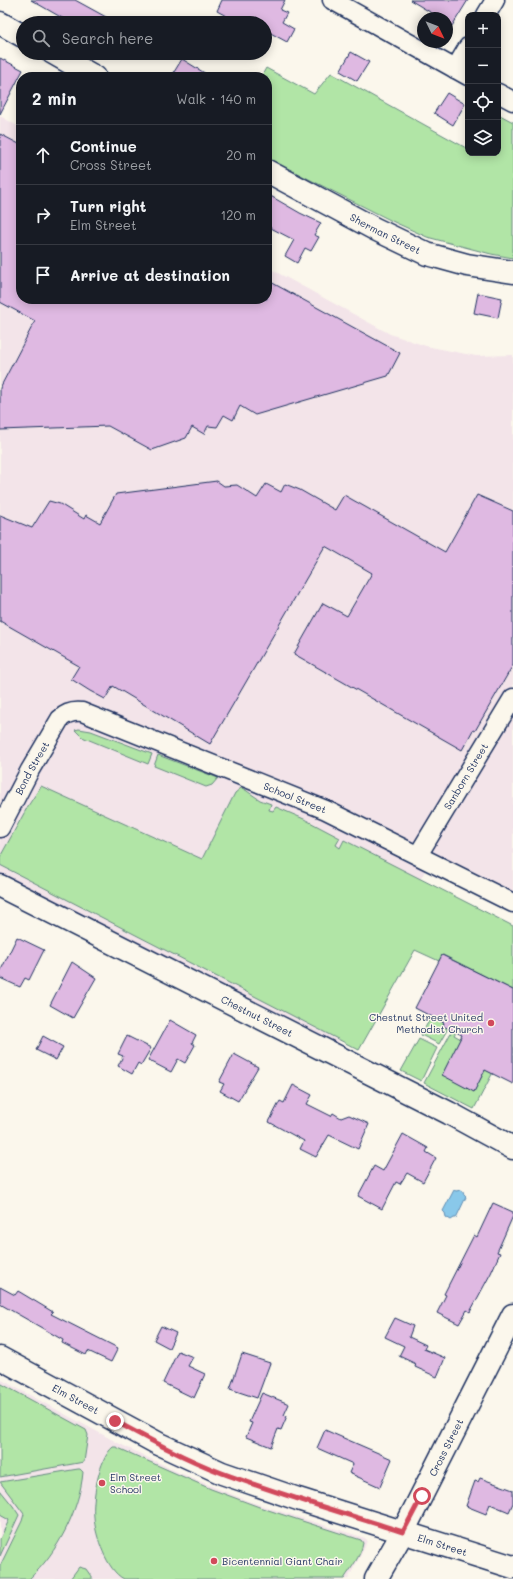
<!DOCTYPE html>
<meta charset="utf-8">
<style>
body{margin:0;font-family:Mali,sans-serif;background:#20242c;color:#f1f3f6}
.controls{position:absolute;right:12px;top:12px;display:grid;overflow:hidden;border-radius:8px;box-shadow:0 2px 10px #0003}
.controls button{width:36px;height:36px;display:grid;place-items:center;padding:0;border:0;border-bottom:1px solid #363941;background:#171b24;color:#f1f3f6;font:20px sans-serif}
.compass{position:absolute;left:417px;top:12px;width:36px;height:36px;border-radius:50%;background:#171b24;box-shadow:0 2px 10px #0003;rotate:133deg}
.stop{position:absolute;width:12px;height:12px;margin:-9px;border:3px solid #d1495b;border-radius:50%;background:#fff}
.stop.end{background:#d1495b;border-color:#fff;box-shadow:0 1px 4px #0008}
.list{margin:0;padding:0;list-style:none}
h2{display:flex;justify-content:space-between;align-items:center;height:52px;margin:0;padding:0 16px;font-size:17px}
h2 small{font-size:13px;font-weight:400;color:#9ea1a6}
.list li{display:grid;grid-template-columns:26px 1fr auto;gap:12px;align-items:center;box-sizing:border-box;height:60px;padding:0 16px;border-top:1px solid #363941}
.list b{display:block;font-size:15px;white-space:nowrap}
.list p{margin:0;font-size:13px;white-space:nowrap;color:#9ea1a6}
.list em{font-size:13px;font-style:normal;color:#9ea1a6}
.icon{flex:none;width:22px;height:22px;fill:none;stroke:currentColor;stroke-width:2;stroke-linecap:round;stroke-linejoin:round}
.map{position:relative;flex:none;width:513px;height:1579px;overflow:hidden}
.search{position:absolute;background:#171b24;box-shadow:0 2px 10px #0003;left:16px;top:16px;width:256px;height:44px;display:flex;align-items:center;gap:10px;box-sizing:border-box;padding:0 14px;border-radius:22px;color:#9ea1a6;font-size:15px}
.panel{position:absolute;background:#171b24;box-shadow:0 2px 10px #0003;left:16px;top:72px;width:256px;height:232px;border-radius:16px}
.map>svg:first-child{display:block}
.built{fill:#f3e4e9}
.green{fill:#b1e5a6;stroke:#668a82}
.water{fill:#89c8ea;stroke:#5d8bb2}
.building{fill:#dfb9e2;stroke:#1b2f5e}
.lines{fill:none;stroke-linecap:round;stroke-linejoin:round}
.minor-casing{stroke:#1b2f5e;stroke-width:21}
.tertiary-casing{stroke:#1b2f5e;stroke-width:25}
.minor{stroke:#fbf7ec;stroke-width:18}
.tertiary{stroke:#fbf7ec;stroke-width:22}
.route{stroke:#d1495b;stroke-width:5}
.poi-dot{fill:#d1495b;stroke:#fbf7ec;stroke-width:1.5}
.labels{text-anchor:middle;dominant-baseline:central;stroke-width:3;stroke-linejoin:round;paint-order:stroke}
.street-label{font-size:10px;fill:#1b2f5e;stroke:#fbf7ec}
.poi-label{font-size:10px;fill:#1b2f5e;stroke:#fbf7ec;text-anchor:start}
</style>
<div class="map">
<svg width="513" height="1579" viewBox="0 0 513 1579">
<rect width="100%" height="100%" fill="#fbf7ec"/>
<filter id="ink" filterUnits="userSpaceOnUse"><feTurbulence type="fractalNoise" baseFrequency=".025" numOctaves="2"/><feDisplacementMap in="SourceGraphic" scale="8" xChannelSelector="R" yChannelSelector="G"/><feConvolveMatrix kernelMatrix="1 2 1 2 8 2 1 2 1" color-interpolation-filters="sRGB"/></filter>
<g filter="url(#ink)">
<g class="built">
<path d="M0 116 21 128V299H267V267L390 334 426 346 476 356 513 355V898L432 857 335 1048 0 877Z"/>
<path d="M0 1379 120 1444 180 1473 248 1501 365 1538 367 1540 365 1547 348 1579H0Z"/>
</g>
<g class="green">
<path d="M266 68 314 94 331 73 468 149V153H498V114L513 122V258L491 254 427 237 394 222 267 158V77H261Z"/>
<path d="M79 729 91 731 152 754 148 764 82 737 75 730Z"/>
<path d="M158 755 218 778 212 785 206 787 154 766Z"/>
<path d="M41 786 202 859 235 793 241 788 244 789 260 800 271 804 269 810 273 811 276 807 304 819 340 838 336 845 340 848 344 840 513 926V990L443 955 439 961 415 950 359 1050 0 865V857L28 806Z"/>
<path d="M431 1017 444 1023 443 1026 445 1027 454 1018 439 1044 421 1035Z"/>
<path d="M455 1025 459 1027 454 1035 461 1039 474 1091 485 1070 505 1049 474 1109 424 1083Z"/>
<path d="M419 1039 437 1048 421 1081 401 1071Z"/>
<path d="M0 1383 86 1430 88 1435 84 1462 0 1477Z"/>
<path d="M113 1447H116L211 1489 262 1508 361 1540 363 1543C361 1556 351 1568 344 1579H124C107 1571 95 1535 94 1517 92 1499 99 1458 113 1447Z"/>
<path d="M78 1469H80L83 1472C80 1509 57 1554 29 1579H0V1566L22 1521 24 1514 0 1482Z"/>
<path d="M0 1490 13 1506 19 1515 0 1556V1539L9 1520 0 1515Z"/>
<path d="M79 1567 86 1569 93 1579H70Z"/>
</g>
<path class="water" d="M454 1190 456 1191 461 1190 463 1191 464 1195 466 1197 456 1218H454L451 1220 446 1217 445 1213 443 1211Z"/>
<g class="building">
<path d="M31 0H75L117 23H71Z"/>
<path d="M222 0H285L280 10 287 13 282 22 294 29 287 42 265 30V23H239L217 11Z"/>
<path d="M410 0H468L452 26 447 23V18H440Z"/>
<path d="M351 52 369 62 357 81 340 71Z"/>
<path d="M0 58 23 70 0 114Z"/>
<path d="M182 59 211 77H171Z"/>
<path d="M447 93 465 104 453 125 434 113Z"/>
<path d="M0 134 21 145V299H267V280L400 353 388 376 255 415 240 406 233 420 224 415 217 427 208 426 204 434 192 427 186 438 152 450 108 426 0 430V388L35 321 0 302Z"/>
<path d="M267 194 300 213 321 223 314 235 319 237 311 251 305 248 297 263 285 256 294 240 267 226Z"/>
<path d="M478 293 502 298 498 318 474 313Z"/>
<path d="M217 481 224 486 237 485 257 498 266 484 281 492 285 484 300 490 335 510 344 495 445 552 477 495 513 511V665L475 731 473 730 462 750 294 654 323 603 347 616 372 573 325 546 210 744 113 686 105 699 90 691 71 679 79 666 0 621V515L32 528 49 501 60 504 84 519 86 515 100 523 116 494Z"/>
<path d="M17 937 44 950 29 980 25 978 20 987 0 978V972Z"/>
<path d="M442 955 513 990V1084L485 1070 474 1092 442 1075 462 1035 443 1026 444 1023 415 1008Z"/>
<path d="M72 962 96 978 73 1018 50 1005Z"/>
<path d="M170 1020 196 1035 192 1043 195 1045 185 1063 178 1059 171 1072 148 1060Z"/>
<path d="M43 1036 63 1047 56 1060 36 1050Z"/>
<path d="M127 1036 151 1048 141 1065 138 1063 132 1074 118 1066 123 1056 118 1054Z"/>
<path d="M234 1054 258 1067 238 1101 220 1091 224 1084 219 1082Z"/>
<path d="M293 1085 312 1095 307 1104 331 1116 333 1113 341 1118 349 1115 369 1124 358 1149 329 1135 316 1157 300 1149 304 1141 269 1122 280 1101 284 1103Z"/>
<path d="M403 1134 428 1148 426 1152 436 1158 423 1182 407 1173 400 1184 396 1182 382 1209 358 1196 374 1166 383 1171Z"/>
<path d="M493 1203 513 1212V1216L497 1252 500 1253 491 1273 470 1312 467 1310 459 1324 437 1313 446 1295 444 1294 474 1235 477 1237Z"/>
<path d="M0 1287 15 1295 18 1291 53 1312 51 1314 118 1348 111 1362 88 1351 86 1355 62 1343 63 1340 0 1304Z"/>
<path d="M395 1318 413 1326 409 1337 426 1345 424 1349 445 1358 437 1377 415 1367 416 1364 399 1356 404 1346 385 1337Z"/>
<path d="M161 1326 176 1333 169 1348 154 1340Z"/>
<path d="M178 1351 193 1357 188 1366 205 1374 194 1398 163 1383Z"/>
<path d="M242 1354 270 1363 257 1398 230 1389Z"/>
<path d="M262 1393 289 1404 284 1415 287 1416 281 1430 278 1429 271 1447 246 1437 252 1423 249 1422Z"/>
<path d="M325 1430 392 1459 380 1487 349 1473 353 1464 317 1448Z"/>
<path d="M480 1478 513 1490V1503L509 1512 490 1504 486 1514 466 1506 475 1481 478 1482Z"/>
</g>
<g class="lines">
<defs>
<g id="minor">
<path d="M332 0 468 76"/>
<path d="M486 15 495 0"/>
<path d="M455 69 468 47"/>
<path d="M498 93 513 101"/>
<path id="s1" d="M0 828 30 770 60 719C66 713 73 711 82 712L326 810 513 903"/>
<path id="s2" d="M418 855 513 698"/>
</g>
<g id="tertiary">
<path d="M0 23 23 36"/>
<path d="M53 53 95 77"/>
<path id="s3" d="M267 171 375 229 427 254 467 265 513 272"/>
<path id="s4" d="M0 886 449 1113 513 1148"/>
<path id="s5" d="M0 1358 159 1444 222 1473 298 1499 513 1567"/>
<path id="s6" d="M376 1579 403 1532 513 1315"/>
</g>
</defs>
<use href="#minor" class="minor-casing"/>
<use href="#tertiary" class="tertiary-casing"/>
<use href="#minor" class="minor"/>
<use href="#tertiary" class="tertiary"/>
</g>
</g>
<g class="lines" filter="url(#ink)">
<path class="route" d="M115 1421C150 1440 185 1459 222 1473 281 1495 343 1513 403 1532L422 1496"/>
</g>
<g class="poi-dot">
<circle cx="491" cy="1023" r="4"/>
<circle cx="102" cy="1483" r="4"/>
<circle cx="214" cy="1561" r="4"/>
</g>
<g class="labels">
<g class="street-label">
<text stroke="none"><textPath href="#s3" startOffset="134">Sherman Street</textPath></text>
<text stroke="none"><textPath href="#s1" startOffset="68">Bond Street</textPath></text>
<text stroke="none"><textPath href="#s2" startOffset="92">Sanborn Street</textPath></text>
<text stroke="none"><textPath href="#s1" startOffset="378">School Street</textPath></text>
<text stroke="none"><textPath href="#s4" startOffset="288">Chestnut Street</textPath></text>
<text stroke="none"><textPath href="#s5" startOffset="86">Elm Street</textPath></text>
<text stroke="none"><textPath href="#s6" startOffset="149">Cross Street</textPath></text>
<text stroke="none"><textPath href="#s5" startOffset="482">Elm Street</textPath></text>
</g>
<g class="poi-label">
<text x="483" y="1017" text-anchor="end">Chestnut Street United<tspan x="483" dy="12">Methodist Church</tspan></text>
<text x="110" y="1477">Elm Street<tspan x="110" dy="12">School</tspan></text>
<text x="222" y="1561">Bicentennial Giant Chair</text>
</g>
</g>
</svg>
<div class="controls">
<button>+</button>
<button>−</button>
<button><svg class="icon" aria-label="locate" viewBox="0 0 24 24"><circle cx="12" cy="12" r="6"/><path d="M12 2v4M12 18v4M2 12h4M18 12h4"/></svg></button>
<button><svg class="icon" aria-label="layers" viewBox="0 0 24 24"><path d="M12 4l9 5-9 5-9-5zM3 14l9 5 9-5"/></svg></button>
</div>
<svg class="compass" viewBox="-18 -18 36 36"><path d="M0-13l5 13h-10z" fill="#e53935"/><path d="M0 13l5-13h-10z" fill="#9ea1a6"/></svg>
<div class="stop" style="left:422px;top:1496px"></div>
<div class="stop end" style="left:115px;top:1421px"></div>
<div class="search"><svg class="icon" aria-label="search" viewBox="0 0 24 24"><circle cx="10" cy="10" r="6"/><path d="M15 15l6 6"/></svg>Search here</div>
<section class="panel">
<h2>2 min<small>Walk · 140 m</small></h2>
<ul class="list">
<li><svg class="icon" aria-label="ahead" viewBox="0 0 24 24"><path d="M12 20V5M6 11l6-6 6 6"/></svg><div><b>Continue</b><p>Cross Street</p></div><em>20 m</em></li>
<li><svg class="icon" aria-label="right" viewBox="0 0 24 24"><path d="M7 20v-9h11M14 6l5 5-5 5"/></svg><div><b>Turn right</b><p>Elm Street</p></div><em>120 m</em></li>
<li><svg class="icon" aria-label="arrive" viewBox="0 0 24 24"><path d="M6 21V4h12l-3 4 3 4H6"/></svg><div><b>Arrive at destination</b></div></li>
</ul>
</section>
</div>
